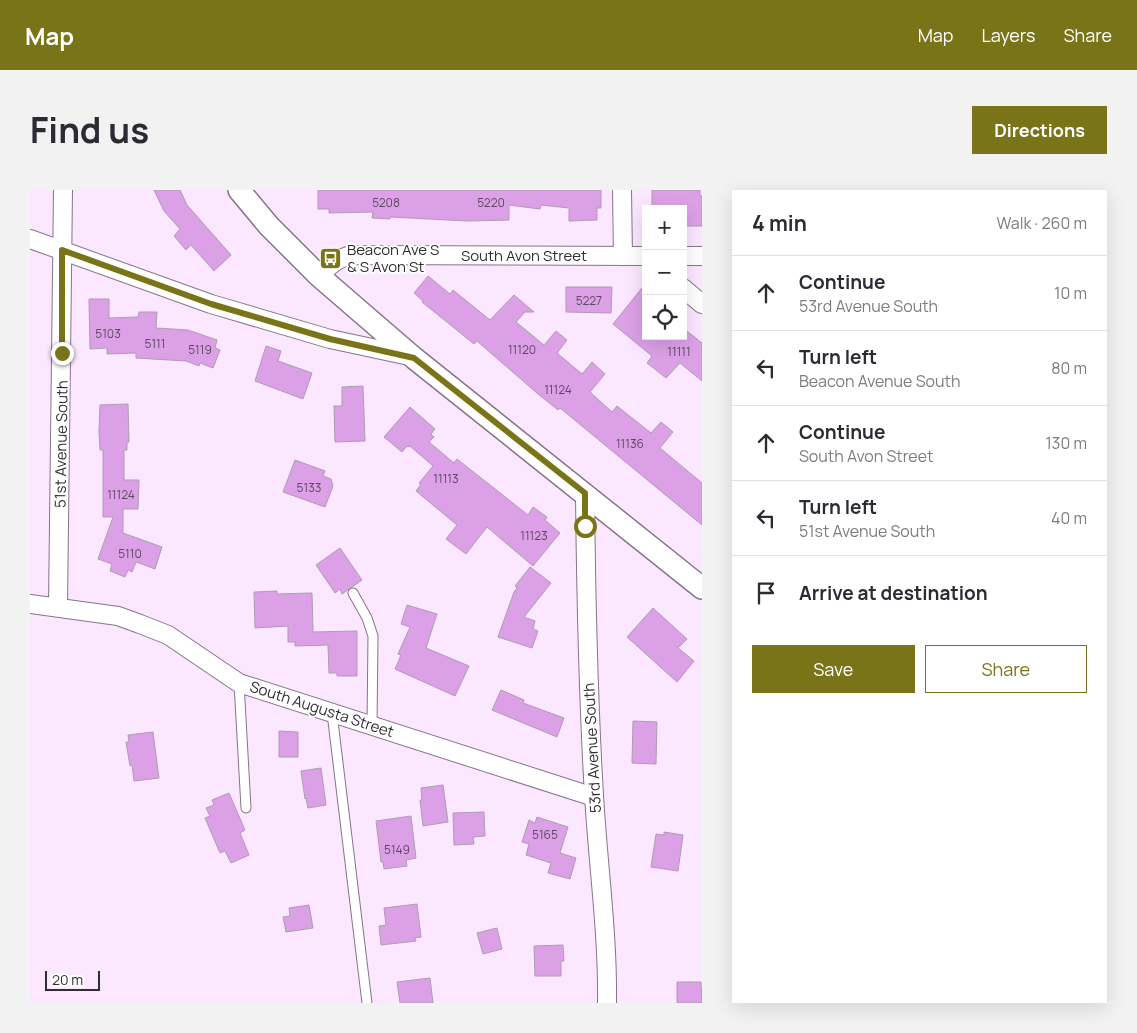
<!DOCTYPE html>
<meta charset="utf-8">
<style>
body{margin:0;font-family:Manrope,sans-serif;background:#f2f2f3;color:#2b2b33}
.controls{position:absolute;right:15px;top:15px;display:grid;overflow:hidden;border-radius:0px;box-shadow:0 5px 20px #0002}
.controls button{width:45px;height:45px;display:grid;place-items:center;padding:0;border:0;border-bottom:1px solid #e1e1e2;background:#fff;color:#2b2b33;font:25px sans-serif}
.scale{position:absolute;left:15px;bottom:12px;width:55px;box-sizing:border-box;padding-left:5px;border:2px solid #342c35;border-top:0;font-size:14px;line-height:18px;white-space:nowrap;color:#342c35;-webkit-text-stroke:4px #fff;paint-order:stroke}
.stop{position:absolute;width:15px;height:15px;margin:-11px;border:4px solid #7a7418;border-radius:50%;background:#fff}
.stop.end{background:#7a7418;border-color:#fff;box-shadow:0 1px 5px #0008}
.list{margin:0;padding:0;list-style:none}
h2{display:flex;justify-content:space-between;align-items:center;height:65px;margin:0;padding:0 20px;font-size:21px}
h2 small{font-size:16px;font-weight:400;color:#7c7c81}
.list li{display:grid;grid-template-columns:32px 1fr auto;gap:15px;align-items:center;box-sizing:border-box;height:75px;padding:0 20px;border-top:1px solid #e1e1e2}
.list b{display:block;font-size:19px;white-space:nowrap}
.list p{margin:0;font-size:16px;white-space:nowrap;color:#7c7c81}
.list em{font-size:16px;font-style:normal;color:#7c7c81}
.actions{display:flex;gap:10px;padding:15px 20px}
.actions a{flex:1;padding:11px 0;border:1px solid #7a7418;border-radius:0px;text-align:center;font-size:18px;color:#7a7418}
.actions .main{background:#7a7418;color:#fff}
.icon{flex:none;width:28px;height:28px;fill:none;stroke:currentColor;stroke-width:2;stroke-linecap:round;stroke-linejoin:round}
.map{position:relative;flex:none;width:672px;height:813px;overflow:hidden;border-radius:0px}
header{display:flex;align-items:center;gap:30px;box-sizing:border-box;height:70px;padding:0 25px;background:#7a7418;color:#fff}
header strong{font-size:24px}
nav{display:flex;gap:28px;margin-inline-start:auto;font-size:18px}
.intro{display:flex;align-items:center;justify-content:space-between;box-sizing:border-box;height:120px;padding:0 30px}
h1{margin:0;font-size:35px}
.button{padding:12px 22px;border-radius:0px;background:#7a7418;color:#fff;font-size:18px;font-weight:700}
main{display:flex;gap:30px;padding:0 30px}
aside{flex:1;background:#fff;border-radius:0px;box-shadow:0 5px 20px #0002}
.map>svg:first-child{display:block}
.building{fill:#dca0e7;stroke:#ae9cb2}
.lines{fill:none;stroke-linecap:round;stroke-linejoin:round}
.service-casing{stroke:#867489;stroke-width:11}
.minor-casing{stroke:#867489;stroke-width:20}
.tertiary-casing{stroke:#867489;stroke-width:24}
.service{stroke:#fff;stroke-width:9}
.minor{stroke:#fff;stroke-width:18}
.tertiary{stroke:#fff;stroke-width:21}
.route{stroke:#7a7418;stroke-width:6}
.labels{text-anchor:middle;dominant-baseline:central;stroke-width:4;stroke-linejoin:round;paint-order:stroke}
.number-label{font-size:12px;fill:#5e4962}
.poi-label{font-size:15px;fill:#342c35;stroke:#fff;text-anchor:start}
.street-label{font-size:15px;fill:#342c35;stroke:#fff}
</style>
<header>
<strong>Map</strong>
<nav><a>Map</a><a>Layers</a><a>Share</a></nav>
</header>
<div class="intro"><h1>Find us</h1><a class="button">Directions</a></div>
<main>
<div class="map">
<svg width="672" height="813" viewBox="0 0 672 813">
<rect width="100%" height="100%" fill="#fbe7ff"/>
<g class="building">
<path d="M124 0H150L157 15 201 65 184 81 161 55 156 60 144 46 150 39 134 21Z"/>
<path d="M288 0H571V18H567V30L539 31V18L511 15 510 19 479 15V30L438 31 360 27V29L342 28 343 22 299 23V19H288Z"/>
<path d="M622 0H670V6H672V36H653V19H622Z"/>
<path d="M398 86 420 104 423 100 460 130 484 105 504 122H495L486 132 514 155 526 141 537 150 527 163 552 184 562 172 575 184 560 202 582 222 587 216 621 243 631 232 643 242 630 258 672 293V335L530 218 528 220 508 204 447 151 444 154 392 112 393 111 384 103Z"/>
<path d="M616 93V146H653V138L672 153V191L650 173 636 188 617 173 622 166 583 134Z"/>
<path d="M536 97H582L581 123 536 122Z"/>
<path d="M59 109H79V128L108 127 109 122H127L126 138 158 140 187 150 185 158 190 160 183 178 170 173 169 176 156 171 106 168V163L77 164V158L60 159Z"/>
<path d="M236 156 251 161 248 171 282 183 273 209 225 191Z"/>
<path d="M333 196 335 251 305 252 304 216H312V197Z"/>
<path d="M98 214 99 252H97V260H94V290H109L108 319H93V343L132 357 125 379 106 372 102 382 98 380 95 387 80 381 82 374 68 369 83 327H73V260H70L69 241 70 215Z"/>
<path d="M380 217 405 239 401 244 404 247 399 252 424 273 427 269 498 325 503 317 517 327 515 330 530 343 503 376 457 337 436 364 416 349 427 335 386 301 391 294 389 293 403 276 380 256 379 257 377 256 372 262 354 247Z"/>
<path d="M265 270 295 281 293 286 301 289 303 296 295 317 253 302Z"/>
<path d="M310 358 332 390 312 404 310 399 305 403 286 375Z"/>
<path d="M500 377 521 393 494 427 505 431 503 439 508 441 502 458 468 447 484 402 487 398 485 396Z"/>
<path d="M247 401V404L282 403 283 442 327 441V486H307V483H299L298 455 265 456V452H258V436L225 438 224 402Z"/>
<path d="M377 415 407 424 396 458 439 476 425 506 365 479 371 465 368 464 380 437 371 434Z"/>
<path d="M623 418 657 449 648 458 664 471 647 492 597 447Z"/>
<path d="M471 500 494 510 493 513 534 528 527 547 462 520Z"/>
<path d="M603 531 627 532 626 574 602 573Z"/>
<path d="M249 541 268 542V567H249Z"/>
<path d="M123 542 129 588 104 591 102 575 100 576 96 552H99L98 545Z"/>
<path d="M291 578 296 615 278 618 276 608 275 609 271 581Z"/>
<path d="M413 595 418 632 393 636 390 610H392L391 598Z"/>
<path d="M199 603 215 640 210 643 219 665 201 673 195 661 190 663 175 628 180 626 176 618 184 615 182 610Z"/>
<path d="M454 622 455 646 443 647 444 654 424 655 423 623Z"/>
<path d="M381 626 386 668 376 670 377 676 354 679 353 672H351L346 631Z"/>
<path d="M507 627 538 637 530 663 546 668 540 689 518 683 521 673 496 665 499 654 492 652 499 630 505 633Z"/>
<path d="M634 642 653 645 648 681 621 677 626 644 634 645Z"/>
<path d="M387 714 391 747 385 748 386 751 351 755 349 736 356 735 354 718Z"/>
<path d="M279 715 283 738 256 742 253 727 260 726 259 718Z"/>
<path d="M467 738 472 759 453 764 447 743Z"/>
<path d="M533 755 534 771H531V786H505L504 756Z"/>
<path d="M400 788 403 813H370L367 792Z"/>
<path d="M647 792H671L672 813H647Z"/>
</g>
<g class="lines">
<defs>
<g id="service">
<path d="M323 403 337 428 343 446 342 536"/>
<path d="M209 493 216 618"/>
<path d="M302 523 337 813"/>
</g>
<g id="minor">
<path d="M592 0 593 66"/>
<path d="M0 49 181 114 300 149 384 167"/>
<path d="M653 66H672"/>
<path d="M289 86C299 76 307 68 322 65L616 66"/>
<path d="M653 98 672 114"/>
<path d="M555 303C556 404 558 505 564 605 568 675 578 744 577 813"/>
<path d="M0 414 88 426 110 434 138 445 209 493 564 607"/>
<path d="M28 417 33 0"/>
</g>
<path id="tertiary" d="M209 0 239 36 289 86 384 168 672 398"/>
</defs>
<use href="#service" class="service-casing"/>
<use href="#minor" class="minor-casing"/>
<use href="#tertiary" class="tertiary-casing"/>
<use href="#service" class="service"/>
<use href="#minor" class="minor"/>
<use href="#tertiary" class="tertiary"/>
</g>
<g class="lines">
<path class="route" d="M32 163V60L181 114 300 149 384 168 555 303V336"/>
</g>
<defs>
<symbol id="bus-square" viewBox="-11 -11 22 22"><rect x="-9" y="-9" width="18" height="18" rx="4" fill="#7a7418" stroke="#fff"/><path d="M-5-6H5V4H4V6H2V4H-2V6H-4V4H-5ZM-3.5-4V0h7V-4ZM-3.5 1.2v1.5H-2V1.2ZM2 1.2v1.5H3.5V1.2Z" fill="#fff"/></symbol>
</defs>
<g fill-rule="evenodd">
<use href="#bus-square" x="288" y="56" width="25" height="25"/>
</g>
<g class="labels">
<g class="number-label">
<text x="356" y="12">5208</text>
<text x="461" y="12">5220</text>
<text x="559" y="110">5227</text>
<text x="78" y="143">5103</text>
<text x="125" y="153">5111</text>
<text x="170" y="159">5119</text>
<text x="492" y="159">11120</text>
<text x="649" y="161">11111</text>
<text x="528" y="199">11124</text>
<text x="600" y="253">11136</text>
<text x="416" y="288">11113</text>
<text x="279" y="297">5133</text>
<text x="91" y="304">11124</text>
<text x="504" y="345">11123</text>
<text x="100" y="363">5110</text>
<text x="515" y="644">5165</text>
<text x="367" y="659">5149</text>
</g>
<g class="poi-label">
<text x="317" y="59">Beacon Ave S<tspan x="317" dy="17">&amp; S Avon St</tspan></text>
</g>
<g class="street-label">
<text x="494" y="65">South Avon Street</text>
<text transform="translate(31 254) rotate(-89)">51st Avenue South</text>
<text transform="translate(292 519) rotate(18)">South Augusta Street</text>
<text transform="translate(562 558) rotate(-93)">53rd Avenue South</text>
</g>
</g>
</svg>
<div class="controls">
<button>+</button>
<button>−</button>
<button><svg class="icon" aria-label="locate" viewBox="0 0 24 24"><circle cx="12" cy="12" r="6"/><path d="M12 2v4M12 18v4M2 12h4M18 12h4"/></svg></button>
</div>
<div class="scale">20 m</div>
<div class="stop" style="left:555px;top:336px"></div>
<div class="stop end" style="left:32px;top:163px"></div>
</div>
<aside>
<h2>4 min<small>Walk · 260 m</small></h2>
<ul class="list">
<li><svg class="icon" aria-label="ahead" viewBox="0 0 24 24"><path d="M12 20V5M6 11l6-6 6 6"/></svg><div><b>Continue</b><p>53rd Avenue South</p></div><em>10 m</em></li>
<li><svg class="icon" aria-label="left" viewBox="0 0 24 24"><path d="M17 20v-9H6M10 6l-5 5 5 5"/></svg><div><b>Turn left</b><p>Beacon Avenue South</p></div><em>80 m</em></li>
<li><svg class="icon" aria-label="ahead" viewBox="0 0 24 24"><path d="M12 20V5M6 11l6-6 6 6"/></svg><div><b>Continue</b><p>South Avon Street</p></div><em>130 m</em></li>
<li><svg class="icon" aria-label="left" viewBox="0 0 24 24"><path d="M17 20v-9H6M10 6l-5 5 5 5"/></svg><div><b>Turn left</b><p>51st Avenue South</p></div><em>40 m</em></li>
<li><svg class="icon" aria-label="arrive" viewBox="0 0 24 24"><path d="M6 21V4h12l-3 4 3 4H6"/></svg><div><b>Arrive at destination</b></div></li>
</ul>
<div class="actions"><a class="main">Save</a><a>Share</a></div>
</aside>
</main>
